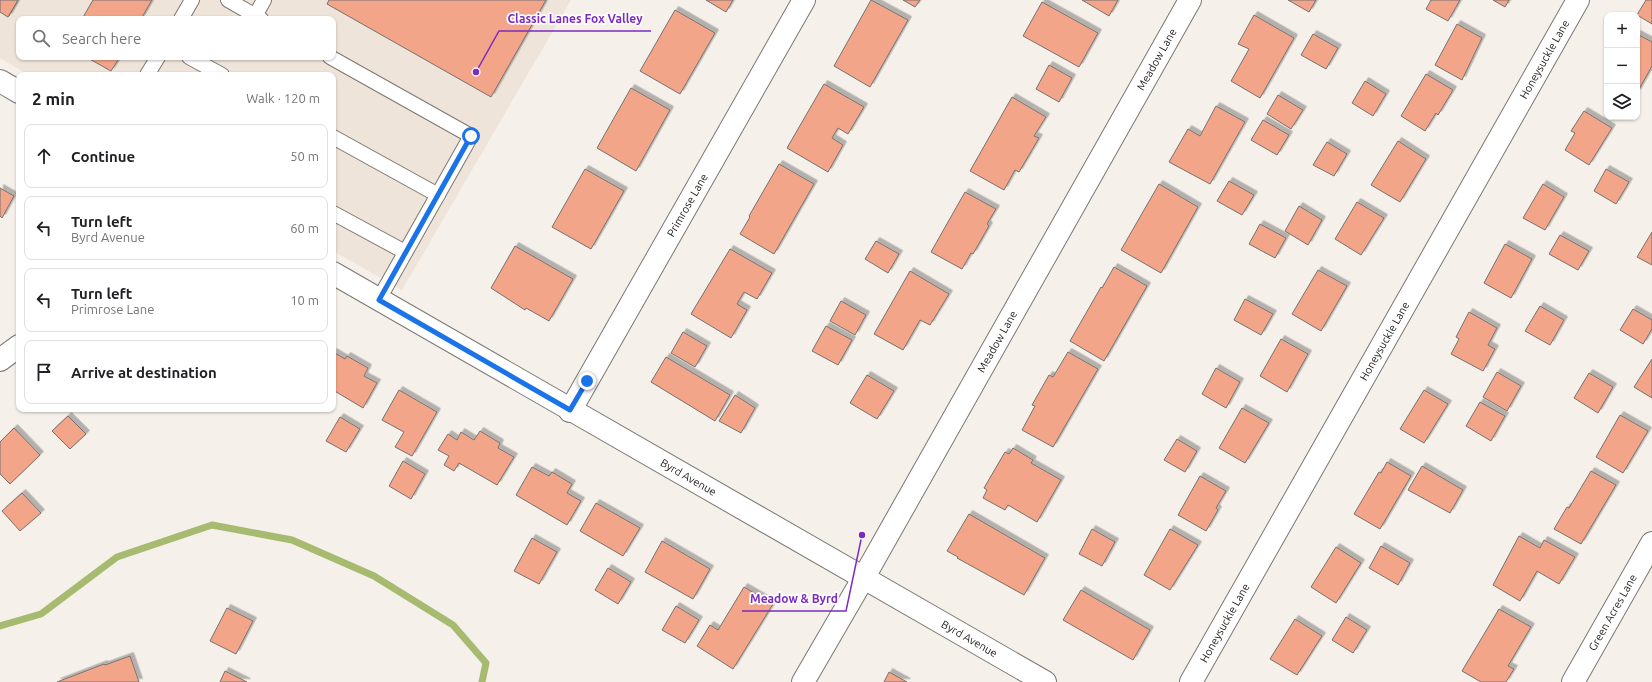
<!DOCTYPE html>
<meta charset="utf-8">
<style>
body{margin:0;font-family:Ubuntu,sans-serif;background:#f2f2f2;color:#202124}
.controls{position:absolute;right:12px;top:12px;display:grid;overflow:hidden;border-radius:8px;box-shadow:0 1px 3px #0004}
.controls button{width:36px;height:36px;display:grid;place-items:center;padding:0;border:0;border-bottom:1px solid #e0e0e0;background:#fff;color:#202124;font:20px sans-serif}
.stop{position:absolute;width:12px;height:12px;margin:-9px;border:3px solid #1a73e8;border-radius:50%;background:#fff}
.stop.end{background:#1a73e8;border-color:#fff;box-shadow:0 1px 4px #0008}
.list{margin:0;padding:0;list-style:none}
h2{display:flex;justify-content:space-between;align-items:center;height:52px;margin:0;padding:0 16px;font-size:17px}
h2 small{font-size:13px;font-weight:400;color:#757577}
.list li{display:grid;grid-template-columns:26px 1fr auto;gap:12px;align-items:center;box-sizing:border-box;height:64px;margin:0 8px 8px;padding:0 8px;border:1px solid #e0e0e0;border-radius:8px}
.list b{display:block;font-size:15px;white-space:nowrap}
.list p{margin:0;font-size:13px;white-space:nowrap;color:#757577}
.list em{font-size:13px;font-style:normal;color:#757577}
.icon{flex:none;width:22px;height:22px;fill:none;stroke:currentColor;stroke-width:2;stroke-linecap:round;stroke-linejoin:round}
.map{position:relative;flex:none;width:1652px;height:682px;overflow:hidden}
.search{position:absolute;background:#fff;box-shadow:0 1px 3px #0004;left:16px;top:16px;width:320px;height:44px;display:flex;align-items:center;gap:10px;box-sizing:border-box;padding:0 14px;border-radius:8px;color:#757577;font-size:15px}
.panel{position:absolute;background:#fff;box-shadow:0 1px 3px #0004;left:16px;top:72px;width:320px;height:340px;border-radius:8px}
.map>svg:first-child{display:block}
.built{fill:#efe4d9;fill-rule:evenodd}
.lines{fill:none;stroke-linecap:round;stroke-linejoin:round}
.stream{stroke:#a6ba70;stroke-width:7}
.building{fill:#f2a588;stroke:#78716f;filter:url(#shadow)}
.lane-casing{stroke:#7c7772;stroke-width:16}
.street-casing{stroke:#7c7772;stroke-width:24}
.lane{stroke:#fff;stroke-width:14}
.street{stroke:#fff;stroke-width:22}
.route{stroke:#1a73e8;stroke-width:5}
.labels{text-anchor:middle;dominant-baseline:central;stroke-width:3.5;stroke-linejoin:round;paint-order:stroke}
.street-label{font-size:11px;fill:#1d1b19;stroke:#fffefd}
.leader{fill:none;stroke:#7b2cbf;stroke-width:1.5}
.callout-dot{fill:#7b2cbf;stroke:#fffefd;stroke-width:1.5}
.callout-label{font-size:12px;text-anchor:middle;font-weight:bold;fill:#7b2cbf;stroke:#fffefd;stroke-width:3.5;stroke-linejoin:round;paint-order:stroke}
</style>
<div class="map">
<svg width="1652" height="682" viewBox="0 0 1652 682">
<defs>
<filter id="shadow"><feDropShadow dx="3.5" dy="-3.5" stdDeviation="0" flood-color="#0004"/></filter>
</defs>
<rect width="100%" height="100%" fill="#f5f0ea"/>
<path class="built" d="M0 0H571L402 290 333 251V75H29L0 58ZM19 19H333V57H19Z"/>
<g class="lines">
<path class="stream" d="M0 626 41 614 117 557 212 525 292 540 374 576 453 625 486 663 482 682"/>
</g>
<g class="building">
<path d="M0 0H18L9 16 0 11Z"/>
<path d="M0 0H18L8 17 0 12Z"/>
<path d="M93 0H152L141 19H82Z"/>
<path d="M329 0H546L491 97 327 4Z"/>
<path d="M706 0H733L726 12Z"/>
<path d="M871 0 908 20 870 87 834 66Z"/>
<path d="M903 0H920L915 7Z"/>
<path d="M1082 0H1118L1109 16Z"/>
<path d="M1288 0H1316L1309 12Z"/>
<path d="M1431 0H1460L1448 21 1426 9Z"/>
<path d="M1493 0H1509L1505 7Z"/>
<path d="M1646 0H1652V24L1637 15Z"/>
<path d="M1042 2 1098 33 1079 67 1023 36Z"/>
<path d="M675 10 715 33 680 94 640 71Z"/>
<path d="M1254 15 1294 38 1260 98 1231 81 1249 49 1238 44Z"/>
<path d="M1457 24 1482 38 1462 80 1435 65Z"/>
<path d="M1313 34 1338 48 1326 69 1301 55Z"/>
<path d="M1637 34 1652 42V66L1637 93Z"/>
<path d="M86 57H120L111 71Z"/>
<path d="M1049 65 1072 78 1059 102 1036 89Z"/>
<path d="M1426 74 1453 90 1438 115 1436 113 1425 131 1401 116Z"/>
<path d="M1365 81 1386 94 1373 116 1352 103Z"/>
<path d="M824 84 864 107 848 134 838 128 832 138 843 145 828 172 787 148Z"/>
<path d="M631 88 670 110 636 171 597 148Z"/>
<path d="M1278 95 1303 110 1291 129 1267 114Z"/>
<path d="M1012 97 1046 117 1034 136 1039 138 1019 172 1015 170 1004 190 970 171Z"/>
<path d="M1216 106 1245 122 1210 184 1169 162 1188 129 1200 136Z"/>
<path d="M1584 111 1612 128 1589 165 1565 150 1575 133 1571 131Z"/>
<path d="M1263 120 1289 135 1277 155 1251 140Z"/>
<path d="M1398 141 1426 159 1400 202 1371 185Z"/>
<path d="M1327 142 1347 154 1334 176 1313 165Z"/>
<path d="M779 164 814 184 774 254 740 234 750 217 749 216Z"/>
<path d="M585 169 624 191 591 249 552 227Z"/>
<path d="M1606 169 1629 182 1616 204 1594 191Z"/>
<path d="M1229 181 1254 195 1242 215 1217 201Z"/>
<path d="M1159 184 1198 207 1161 273 1121 250Z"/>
<path d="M1543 184 1564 197 1545 230 1523 218Z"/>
<path d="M0 188 14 196 2 218 0 216Z"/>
<path d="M965 192 996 209 987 224 989 226 973 254 971 253 962 269 931 252Z"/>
<path d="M1357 202 1384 218 1361 255 1335 239Z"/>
<path d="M1299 206 1322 220 1308 245 1285 231Z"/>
<path d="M1260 224 1286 238 1275 258 1249 244Z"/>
<path d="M1652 232V265L1637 257Z"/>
<path d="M1560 235 1589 251 1578 270 1549 254Z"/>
<path d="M876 241 899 254 888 273 865 259Z"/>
<path d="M1505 244 1532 259 1511 298 1484 283Z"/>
<path d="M515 246 573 279 549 321 526 308 525 310 491 288Z"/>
<path d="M730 249 772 273 757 299 744 292 737 304 747 310 731 338 691 314Z"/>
<path d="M1114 267 1147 286 1104 361 1070 341 1101 287 1102 288Z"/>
<path d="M1318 270 1347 286 1321 331 1292 314Z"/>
<path d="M910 271 949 294 930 325 920 320 903 350 874 334Z"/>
<path d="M1245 299 1273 314 1261 335 1234 320Z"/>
<path d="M841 301 866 315 855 335 830 321Z"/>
<path d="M1540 306 1564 320 1550 345 1525 331Z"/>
<path d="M1633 309 1652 320V329L1643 344 1620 330Z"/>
<path d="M1469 312 1497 328 1488 345 1495 349 1483 371 1451 354 1459 339 1456 337Z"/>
<path d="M826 326 852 340 838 365 812 351Z"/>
<path d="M683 332 707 346 695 367 671 353Z"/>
<path d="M1281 339 1308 354 1287 392 1260 376Z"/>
<path d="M333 352 345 359 347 356 368 368 364 376 377 383 363 408 333 390Z"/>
<path d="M1068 352 1098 369 1053 447 1022 430 1035 406 1032 405 1049 375 1053 377Z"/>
<path d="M666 357 730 395 715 421 651 382Z"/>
<path d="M1652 359V398L1634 387Z"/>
<path d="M1216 368 1240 382 1226 408 1202 394Z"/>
<path d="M1497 372 1521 386 1507 411 1483 397Z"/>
<path d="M1589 373 1613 387 1598 413 1574 398Z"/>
<path d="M867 375 894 391 877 419 850 403Z"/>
<path d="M399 390 437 412 412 456 395 447 404 432 382 420Z"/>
<path d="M1424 390 1448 404 1424 443 1400 429Z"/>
<path d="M735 395 755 408 741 433 719 421Z"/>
<path d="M1480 402 1505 416 1491 441 1466 426Z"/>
<path d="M1242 408 1269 423 1245 463 1219 448Z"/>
<path d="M1620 415 1648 431 1623 473 1596 457Z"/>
<path d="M68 416 86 434 70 449 52 431Z"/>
<path d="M340 417 360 429 346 452 326 441Z"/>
<path d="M14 428 40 455 10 484 0 474V442Z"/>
<path d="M480 431 500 443 498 448 514 457 497 485 459 463 454 471 444 465 449 456 438 450 448 434 457 440 461 432 474 440Z"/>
<path d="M1177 439 1197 451 1185 472 1164 460Z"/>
<path d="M1013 448 1033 460 1031 463 1061 480 1037 522 1008 505 1005 510 983 498 987 490 984 488 1005 452 1009 454Z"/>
<path d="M403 461 425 474 411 499 389 486Z"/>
<path d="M1387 462 1411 476 1380 529 1354 514 1379 472 1381 473Z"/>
<path d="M1422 466 1463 490 1450 513 1408 490Z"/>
<path d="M532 467 549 476 552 472 572 484 567 493 581 501 567 525 516 495Z"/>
<path d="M1591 471 1616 485 1581 544 1554 529 1567 507 1569 508Z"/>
<path d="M1200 476 1226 491 1216 508 1218 510 1206 531 1178 515Z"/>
<path d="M22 493 41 513 20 531 2 511Z"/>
<path d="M596 503 640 528 623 556 580 531Z"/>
<path d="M969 514 1045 558 1024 595 957 558 958 557 947 551Z"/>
<path d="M1092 529 1115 542 1102 566 1079 554Z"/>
<path d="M1170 529 1198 545 1170 590 1144 575Z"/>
<path d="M1519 536 1540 548 1544 540 1575 557 1559 584 1537 571 1520 601 1493 585Z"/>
<path d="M532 538 557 552 539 584 514 571Z"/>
<path d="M662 541 710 569 693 599 645 572Z"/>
<path d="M1381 546 1410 563 1398 585 1369 568Z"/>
<path d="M1336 547 1361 563 1336 603 1311 587Z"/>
<path d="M608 568 631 582 618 604 595 590Z"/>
<path d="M744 587 773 604 733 669 697 646 710 625 718 630Z"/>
<path d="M1081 590 1150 630 1133 660 1063 620Z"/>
<path d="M676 606 699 620 685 643 662 630Z"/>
<path d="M227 608 253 621 236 654 210 641Z"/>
<path d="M1499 609 1531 627 1508 666 1514 669 1506 682H1481L1462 671Z"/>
<path d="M1346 617 1367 630 1353 653 1332 640Z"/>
<path d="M1295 619 1322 636 1297 675 1270 659Z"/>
<path d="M130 656 139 682H57L104 664 105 665Z"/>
<path d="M225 671 247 682H220Z"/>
<path d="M889 672 907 682H884Z"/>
</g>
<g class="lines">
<defs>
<g id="lane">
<path d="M228 0 261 19"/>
<path d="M255 16 264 0"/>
<path d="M181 19 192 0"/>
<path d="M189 57 222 75"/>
<path d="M330 57 471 136 379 299"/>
<path d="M147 75 158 57"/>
<path d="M333 137 438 195"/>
<path d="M333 213 405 252"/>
</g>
<g id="street">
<path d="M0 81 19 92"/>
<path id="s1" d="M333 273 1045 682"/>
<path d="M0 360 19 346"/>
<path id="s2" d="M570 411 804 0"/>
<path id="s3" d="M803 682 864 577 1190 0"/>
<path id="s4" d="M1191 682 1578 0"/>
<path id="s5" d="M1573 682 1652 543"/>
</g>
</defs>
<use href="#lane" class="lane-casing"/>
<use href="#street" class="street-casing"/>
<use href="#lane" class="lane"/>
<use href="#street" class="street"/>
</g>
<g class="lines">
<path class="route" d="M471 136 379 300 570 410 587 381"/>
</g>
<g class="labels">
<g class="street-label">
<text stroke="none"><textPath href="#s3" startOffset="716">Meadow Lane</textPath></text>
<text stroke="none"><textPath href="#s4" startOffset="716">Honeysuckle Lane</textPath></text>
<text stroke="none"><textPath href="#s2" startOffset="237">Primrose Lane</textPath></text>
<text stroke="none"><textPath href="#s3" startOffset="392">Meadow Lane</textPath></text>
<text stroke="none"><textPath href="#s4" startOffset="392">Honeysuckle Lane</textPath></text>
<text stroke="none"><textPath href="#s1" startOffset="410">Byrd Avenue</textPath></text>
<text stroke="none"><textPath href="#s5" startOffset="80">Green Acres Lane</textPath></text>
<text stroke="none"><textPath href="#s4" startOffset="68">Honeysuckle Lane</textPath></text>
<text stroke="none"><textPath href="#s1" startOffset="734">Byrd Avenue</textPath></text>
</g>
</g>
<path class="leader" d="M476 72L499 31H651M862 535L846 611H742"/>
<g class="callout-dot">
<circle cx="476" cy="72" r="4"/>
<circle cx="862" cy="535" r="4"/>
</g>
<g class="callout-label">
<text x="575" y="23">Classic Lanes Fox Valley</text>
<text x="794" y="603">Meadow &amp; Byrd</text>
</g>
</svg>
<div class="controls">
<button>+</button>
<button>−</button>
<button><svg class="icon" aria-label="layers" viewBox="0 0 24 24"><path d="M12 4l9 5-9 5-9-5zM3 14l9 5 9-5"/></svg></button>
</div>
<div class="stop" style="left:471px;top:136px"></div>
<div class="stop end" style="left:587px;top:381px"></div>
<div class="search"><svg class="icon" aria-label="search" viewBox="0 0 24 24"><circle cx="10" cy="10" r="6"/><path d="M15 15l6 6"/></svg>Search here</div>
<section class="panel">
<h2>2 min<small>Walk · 120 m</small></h2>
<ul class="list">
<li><svg class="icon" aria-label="ahead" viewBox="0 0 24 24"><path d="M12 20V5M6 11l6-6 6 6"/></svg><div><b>Continue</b></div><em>50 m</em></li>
<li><svg class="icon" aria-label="left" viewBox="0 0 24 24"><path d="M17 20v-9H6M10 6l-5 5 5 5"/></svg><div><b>Turn left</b><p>Byrd Avenue</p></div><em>60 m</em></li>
<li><svg class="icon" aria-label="left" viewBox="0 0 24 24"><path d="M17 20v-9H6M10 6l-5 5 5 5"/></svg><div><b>Turn left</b><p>Primrose Lane</p></div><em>10 m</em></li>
<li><svg class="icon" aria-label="arrive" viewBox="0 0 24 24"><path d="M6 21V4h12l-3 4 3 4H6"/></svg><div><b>Arrive at destination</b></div></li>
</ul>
</section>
</div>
